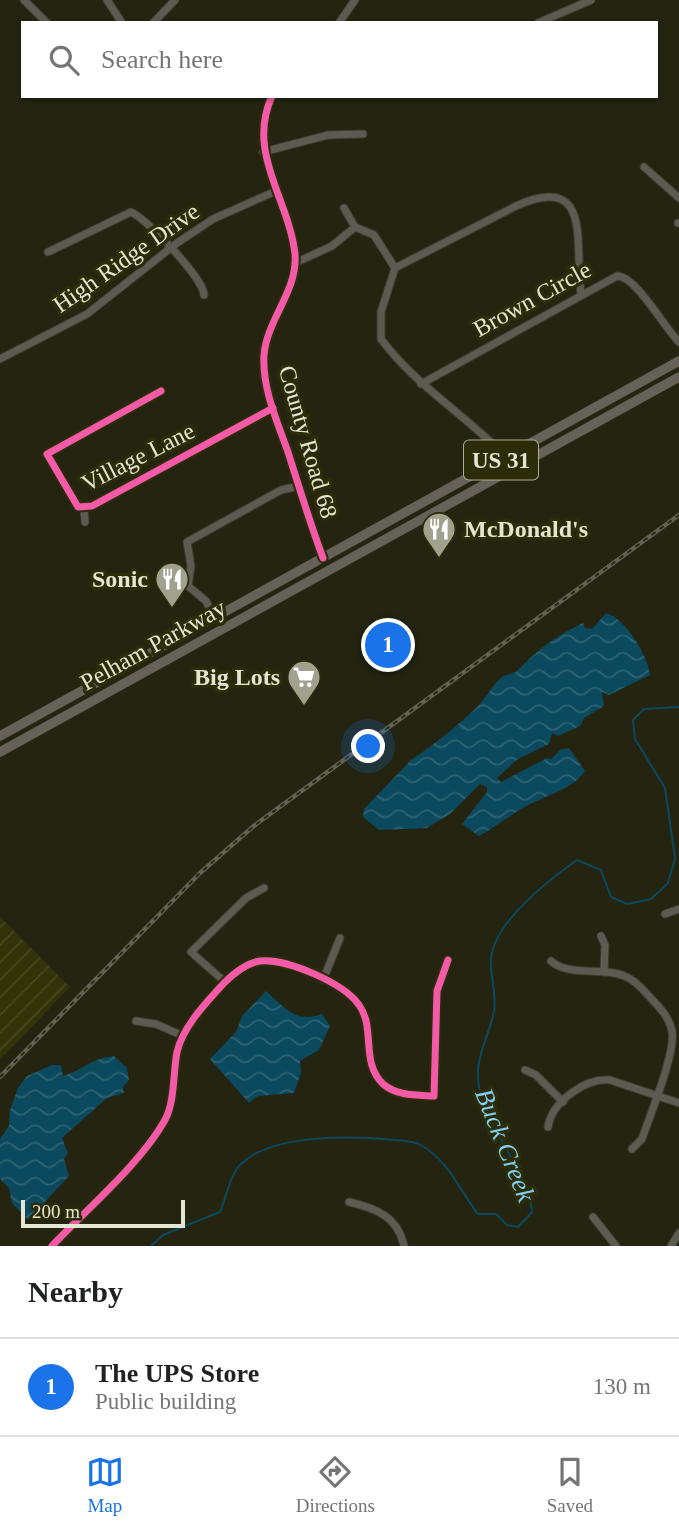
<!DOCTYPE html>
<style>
body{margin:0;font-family:"Times New Roman",serif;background:#f2f2f2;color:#202124}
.scale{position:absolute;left:21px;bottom:18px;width:164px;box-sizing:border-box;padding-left:7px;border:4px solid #e4e5d2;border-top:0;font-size:19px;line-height:24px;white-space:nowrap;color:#e4e5d2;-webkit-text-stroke:5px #2c2c09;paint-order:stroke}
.you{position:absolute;left:369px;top:747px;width:24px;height:24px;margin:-18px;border:5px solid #fff;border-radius:50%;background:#1a73e8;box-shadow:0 0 0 10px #1a73e833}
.badge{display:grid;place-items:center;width:46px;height:46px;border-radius:50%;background:#1a73e8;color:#fff;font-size:23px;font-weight:700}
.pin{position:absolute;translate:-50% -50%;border:4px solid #fff;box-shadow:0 2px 7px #0006}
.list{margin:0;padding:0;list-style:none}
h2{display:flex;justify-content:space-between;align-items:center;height:91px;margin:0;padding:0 28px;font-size:30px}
h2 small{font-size:23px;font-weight:400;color:#757577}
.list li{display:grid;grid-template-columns:46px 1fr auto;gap:21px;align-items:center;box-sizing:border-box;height:98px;padding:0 28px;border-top:2px solid #e0e0e0}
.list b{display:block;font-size:26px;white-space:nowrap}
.list p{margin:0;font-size:23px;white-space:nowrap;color:#757577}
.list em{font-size:23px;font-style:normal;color:#757577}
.icon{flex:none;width:38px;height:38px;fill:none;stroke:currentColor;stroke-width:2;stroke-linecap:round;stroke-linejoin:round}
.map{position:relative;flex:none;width:679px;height:1246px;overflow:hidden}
.search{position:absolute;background:#fff;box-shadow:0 2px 5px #0004;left:21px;right:21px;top:21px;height:77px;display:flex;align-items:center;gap:18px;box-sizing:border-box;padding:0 24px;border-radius:0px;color:#757577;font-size:26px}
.sheet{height:189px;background:#fff}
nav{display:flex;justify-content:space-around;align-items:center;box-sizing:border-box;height:98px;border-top:2px solid #e0e0e0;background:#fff;font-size:19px;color:#757577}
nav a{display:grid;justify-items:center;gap:4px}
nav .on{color:#1a73e8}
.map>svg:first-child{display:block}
.industrial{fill:url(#industrial-furrows)}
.water{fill:url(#water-waves)}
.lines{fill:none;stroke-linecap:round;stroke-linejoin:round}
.stream{stroke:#0b495e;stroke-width:2}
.minor-casing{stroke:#3d3d2e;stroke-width:9}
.major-casing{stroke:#3d3d2e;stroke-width:10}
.minor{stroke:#5d5a52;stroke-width:7}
.major{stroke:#676258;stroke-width:9}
.rail-casing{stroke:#636056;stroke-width:4.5}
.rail{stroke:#2c2c09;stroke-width:2;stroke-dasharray:5;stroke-linecap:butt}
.cycleway-casing{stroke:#2c2c09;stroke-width:11}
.cycleway{stroke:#f35aa7;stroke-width:7}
.labels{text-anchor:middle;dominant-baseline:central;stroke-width:7;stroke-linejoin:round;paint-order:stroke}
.shield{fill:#2c2c09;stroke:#adae96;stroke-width:2}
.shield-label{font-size:23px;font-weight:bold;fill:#e4e5d2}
.street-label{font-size:24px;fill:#e4e5d2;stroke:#2c2c09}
.poi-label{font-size:24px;font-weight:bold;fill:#e4e5d2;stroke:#2c2c09;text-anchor:end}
.water-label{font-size:26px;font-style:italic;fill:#80cef3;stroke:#2c2c09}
</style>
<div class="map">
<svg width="679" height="1246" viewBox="0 0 679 1246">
<defs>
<pattern id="industrial-furrows" width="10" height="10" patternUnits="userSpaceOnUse" patternTransform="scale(1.75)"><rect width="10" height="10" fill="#333309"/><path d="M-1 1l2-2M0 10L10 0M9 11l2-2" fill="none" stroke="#474720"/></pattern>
<pattern id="water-waves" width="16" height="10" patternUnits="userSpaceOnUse" patternTransform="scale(1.75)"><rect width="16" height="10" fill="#0b495e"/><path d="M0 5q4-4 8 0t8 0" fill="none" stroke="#2e6374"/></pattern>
</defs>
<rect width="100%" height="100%" fill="#242411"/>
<path class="industrial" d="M0 917 70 987 0 1060Z"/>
<g class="water">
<path d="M606 613C626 619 648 656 650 675L609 695 602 692 604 706 584 718 580 726 558 736 552 733 549 744 518 759 497 778 501 782 547 758 551 759 560 750 569 748 585 771C572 791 541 796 521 809 506 818 494 828 479 836L462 824 487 792V787L480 784 450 814 427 828 379 830 363 817 364 809 411 760C431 747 460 724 478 706 486 698 493 684 502 677 507 674 513 674 517 671 536 651 557 635 583 623L585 628 592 629Z"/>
<path d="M266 991C284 1007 296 1024 322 1014L330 1026 319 1050 300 1061 301 1073 294 1093 258 1096 249 1103 210 1059 236 1032 242 1016Z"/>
<path d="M114 1056 127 1068 129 1080 123 1087 124 1093 107 1098 62 1138 68 1153 64 1159 69 1176 28 1220 12 1203 9 1188 0 1179V1139L9 1126 10 1110 18 1088 27 1076 52 1065H61L63 1076C83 1070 92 1058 114 1056Z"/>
</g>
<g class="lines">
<path class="stream" d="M151 1246 163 1235 220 1212C226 1198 230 1174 241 1164 273 1133 354 1136 395 1140 404 1141 414 1141 421 1145 448 1160 460 1191 478 1214H496L507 1225 518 1227 532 1212C530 1183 496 1135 484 1105 469 1063 485 1050 494 1012 497 996 490 976 491 959 494 922 549 880 577 860L601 870 611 897 627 904 651 899 668 883 675 858 665 788 635 739 633 720 644 709 679 707"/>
<defs>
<g id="minor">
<path d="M24 0 47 23"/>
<path d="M107 0 122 23"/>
<path d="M153 23 175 0"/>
<path d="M339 23 355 0"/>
<path d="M538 23 591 0"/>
<path d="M272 96C246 153 289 199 295 254 298 291 267 319 264 355 262 388 277 421 288 452 299 487 310 523 323 558"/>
<path d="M263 152 328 135 363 134"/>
<path d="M644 167 679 198"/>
<path d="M344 208 355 227"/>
<path d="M678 223H679"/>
<path d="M355 227 374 235 395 268"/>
<path d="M48 252 131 212C147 219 204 279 204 295"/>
<path d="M295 263 332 246 355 227"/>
<path d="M395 268 516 206C594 171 574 245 581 294"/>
<path d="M395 268 381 312V339C416 386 466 415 506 457"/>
<path d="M0 359 87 314 177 243 213 219 276 191"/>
<path d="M421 384 617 276C636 276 663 326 679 342"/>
<path d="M161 391 47 454 78 507 92 506 273 408"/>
<path d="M84 508 85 522"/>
<path d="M214 618 206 601 188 586 191 566 187 542 281 490 299 486"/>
<path d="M665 914 679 909"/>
<path d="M601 936 605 945 604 972"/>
<path d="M551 961C566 975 594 969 613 973 629 975 638 984 648 995 658 1006 669 1016 672 1031 676 1053 650 1115 642 1139L632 1149"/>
<path d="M323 980 340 938"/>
<path d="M225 982 191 952 246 898 264 888"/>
<path d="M136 1021 156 1024 183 1036"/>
<path d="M525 1070 536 1075 563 1102"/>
<path d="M548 1127C552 1101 586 1078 610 1080L679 1103"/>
<path d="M349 1202C376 1208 398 1217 404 1246"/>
<path d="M593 1217 616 1246"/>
<path d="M52 1246C87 1209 141 1163 165 1120 175 1102 173 1072 177 1052 183 1026 207 1002 224 983 234 973 246 963 260 961 286 958 344 983 359 1005 376 1028 360 1062 383 1084 397 1096 416 1095 434 1096L437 991 448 960"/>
<path d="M671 1246 679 1233"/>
</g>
<g id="major">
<path d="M0 736 679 361"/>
<path d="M0 752 679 377"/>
</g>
</defs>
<use href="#minor" class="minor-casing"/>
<use href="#major" class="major-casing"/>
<use href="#minor" class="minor"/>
<use href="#major" class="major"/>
<defs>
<path id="rail" d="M0 1077 200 873 255 825 679 515"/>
</defs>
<use href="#rail" class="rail-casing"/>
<use href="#rail" class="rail"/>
<defs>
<g id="cycleway">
<path d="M272 96C246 153 289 199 295 254 298 291 267 319 264 355 262 388 277 421 288 452 299 487 310 523 323 558"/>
<path d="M161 391 47 454 78 507 92 506 273 408"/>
<path d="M52 1246C87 1209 141 1163 165 1120 175 1102 173 1072 177 1052 183 1026 207 1002 224 983 234 973 246 963 260 961 286 958 344 983 359 1005 376 1028 360 1062 383 1084 397 1096 416 1095 434 1096L437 991 448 960"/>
</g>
</defs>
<use href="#cycleway" class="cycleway-casing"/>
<use href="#cycleway" class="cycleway"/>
</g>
<defs>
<symbol id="restaurant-pin" viewBox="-11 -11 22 30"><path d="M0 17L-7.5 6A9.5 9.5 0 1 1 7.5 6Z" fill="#a1a18e" stroke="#2c2c09"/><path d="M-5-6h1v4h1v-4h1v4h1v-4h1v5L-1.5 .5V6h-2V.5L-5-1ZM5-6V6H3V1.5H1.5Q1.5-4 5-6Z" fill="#fff"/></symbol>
<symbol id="supermarket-pin" viewBox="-11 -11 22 30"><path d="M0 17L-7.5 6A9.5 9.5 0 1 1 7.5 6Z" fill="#a1a18e" stroke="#2c2c09"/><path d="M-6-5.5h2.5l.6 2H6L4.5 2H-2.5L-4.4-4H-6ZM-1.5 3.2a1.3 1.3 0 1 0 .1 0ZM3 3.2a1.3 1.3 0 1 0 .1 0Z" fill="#fff"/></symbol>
</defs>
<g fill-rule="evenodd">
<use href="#restaurant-pin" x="420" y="510" width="38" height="52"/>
<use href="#restaurant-pin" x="153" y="560" width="38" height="52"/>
<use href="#supermarket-pin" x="285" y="658" width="38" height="52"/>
</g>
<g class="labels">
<rect class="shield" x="464" y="440.5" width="74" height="39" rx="5"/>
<g class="shield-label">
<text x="501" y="460">US 31</text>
</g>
<g class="street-label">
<text transform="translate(126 258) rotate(-35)">High Ridge Drive</text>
<text transform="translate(532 299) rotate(-29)">Brown Circle</text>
<text transform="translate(308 442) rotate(74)">County Road 68</text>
<text transform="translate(138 457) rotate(-27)">Village Lane</text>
<text transform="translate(153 645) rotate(-29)">Pelham Parkway</text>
</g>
<g class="poi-label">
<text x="464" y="529" text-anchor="start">McDonald's</text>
<text x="148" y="579">Sonic</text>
<text x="280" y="677">Big Lots</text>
</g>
<g class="water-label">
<text transform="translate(505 1145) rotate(68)">Buck Creek</text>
</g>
</g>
</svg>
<div class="scale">200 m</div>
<div class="you"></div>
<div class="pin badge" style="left:388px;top:645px">1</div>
<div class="search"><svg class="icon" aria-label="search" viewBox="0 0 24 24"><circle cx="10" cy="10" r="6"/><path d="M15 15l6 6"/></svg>Search here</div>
</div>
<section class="sheet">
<h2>Nearby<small></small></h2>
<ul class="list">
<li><span class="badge">1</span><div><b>The UPS Store</b><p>Public building</p></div><em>130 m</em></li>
</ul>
</section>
<nav>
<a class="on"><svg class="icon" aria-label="map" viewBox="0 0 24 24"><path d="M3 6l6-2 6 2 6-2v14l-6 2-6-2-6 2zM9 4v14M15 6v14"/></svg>Map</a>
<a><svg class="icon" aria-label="directions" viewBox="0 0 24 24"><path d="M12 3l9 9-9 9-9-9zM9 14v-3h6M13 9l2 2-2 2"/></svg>Directions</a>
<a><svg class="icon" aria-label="saved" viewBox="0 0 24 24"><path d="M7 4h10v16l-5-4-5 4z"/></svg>Saved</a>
</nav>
